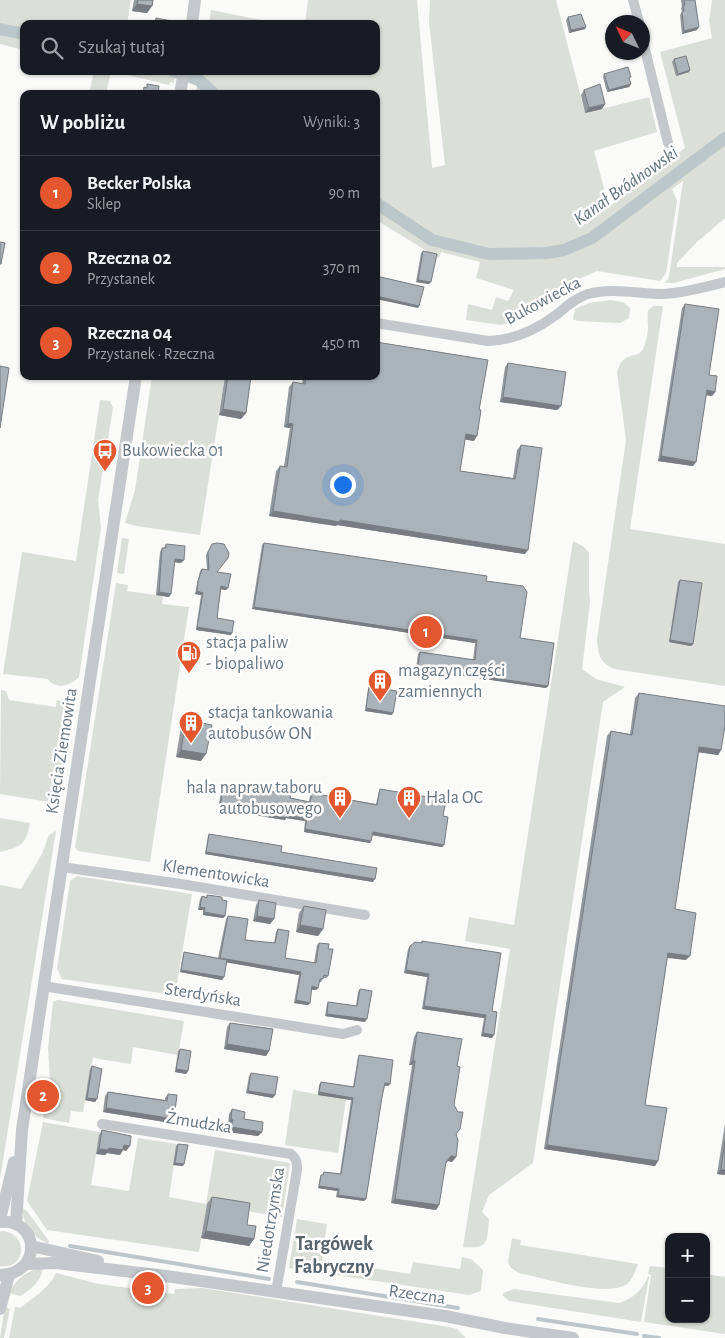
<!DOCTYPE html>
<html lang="pl">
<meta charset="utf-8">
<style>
body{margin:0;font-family:"Alegreya Sans",sans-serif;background:#242831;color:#f1f3f6}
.controls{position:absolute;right:15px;bottom:15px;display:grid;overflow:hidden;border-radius:10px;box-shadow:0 1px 4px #0004}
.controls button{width:45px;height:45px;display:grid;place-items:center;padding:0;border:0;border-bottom:1px solid #363941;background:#171b24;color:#f1f3f6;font:25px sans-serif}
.compass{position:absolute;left:605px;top:15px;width:45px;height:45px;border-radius:50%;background:#171b24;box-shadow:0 1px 4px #0004;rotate:313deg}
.you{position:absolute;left:342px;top:484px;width:18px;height:18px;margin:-12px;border:4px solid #fff;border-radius:50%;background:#1a73e8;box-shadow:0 0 0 8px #1a73e833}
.badge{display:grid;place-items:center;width:32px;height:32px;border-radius:50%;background:#e4572e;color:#fff;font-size:16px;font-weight:700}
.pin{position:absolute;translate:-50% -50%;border:2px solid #fff;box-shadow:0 1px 5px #0006}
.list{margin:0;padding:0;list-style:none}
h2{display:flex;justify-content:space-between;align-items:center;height:65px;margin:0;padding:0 20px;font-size:21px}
h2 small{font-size:16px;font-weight:400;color:#9ea1a6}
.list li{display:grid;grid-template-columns:32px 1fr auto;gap:15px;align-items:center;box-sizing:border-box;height:75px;padding:0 20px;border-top:1px solid #363941}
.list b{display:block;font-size:19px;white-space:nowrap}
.list p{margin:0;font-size:16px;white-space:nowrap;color:#9ea1a6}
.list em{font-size:16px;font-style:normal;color:#9ea1a6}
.icon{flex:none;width:28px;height:28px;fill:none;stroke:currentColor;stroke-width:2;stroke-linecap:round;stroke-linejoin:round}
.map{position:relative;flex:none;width:725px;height:1338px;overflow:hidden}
.search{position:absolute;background:#171b24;box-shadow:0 1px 4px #0004;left:20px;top:20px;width:360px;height:55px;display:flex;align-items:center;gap:12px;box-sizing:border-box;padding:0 18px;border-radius:10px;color:#9ea1a6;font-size:19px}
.panel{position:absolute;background:#171b24;box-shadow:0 1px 4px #0004;left:20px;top:90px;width:360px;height:290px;border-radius:10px}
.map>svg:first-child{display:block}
.green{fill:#dadfd7}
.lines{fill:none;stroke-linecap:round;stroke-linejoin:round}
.stream{stroke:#bbc7cb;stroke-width:4}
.canal{stroke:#bbc7cb;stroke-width:12}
.minor{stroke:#c3c8cc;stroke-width:10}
.tertiary{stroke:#c3c8cc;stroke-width:12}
.wall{fill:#929a9f}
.shaded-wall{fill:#777d82}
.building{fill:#aab3b9;stroke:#777d82}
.labels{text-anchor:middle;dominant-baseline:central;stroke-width:5;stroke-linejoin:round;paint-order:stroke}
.street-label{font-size:18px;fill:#657683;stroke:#fff}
.poi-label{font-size:18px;fill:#657683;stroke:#fff;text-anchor:start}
.water-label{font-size:19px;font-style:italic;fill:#60757c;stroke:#fff}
.quarter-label{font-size:20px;font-weight:bold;fill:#57646e;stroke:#fff}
</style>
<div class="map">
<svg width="725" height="1338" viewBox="0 0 725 1338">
<rect width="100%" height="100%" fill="#fafaf8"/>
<g class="green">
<path d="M0 0H131L127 24H24V50L0 44Z"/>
<path d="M308 0H417L432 168 445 165 429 22 430 0H556L585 113 649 97 657 132 594 151 609 207 685 148 660 52 712 38 709 21 712 0H725V218L697 242 677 263V267H725V269L674 283H665L669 277 683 181 672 189 677 201 666 273 660 281 597 271 568 284 523 318 515 323 500 325 466 320 468 304 492 310 496 297 508 301 514 290 476 278 480 262 441 252 439 258 435 256 376 220V94H195L201 71H376V24H305Z"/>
<path d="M211 10 281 24H209Z"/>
<path d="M94 71H176L174 83 170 82 169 85 111 71 106 94H89Z"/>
<path d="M610 300 623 302 630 308 629 318 620 323 577 321 573 319 575 309 589 303Z"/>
<path d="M654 306H663L630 529 725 544V686L614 669C600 663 598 654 597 639L626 440 617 372C624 348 639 361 644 347 646 341 648 334 648 327 648 322 647 316 648 311 650 308 651 308 654 306Z"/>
<path d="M152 376H225L200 535 136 526 125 523 135 490Z"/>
<path d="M100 400 110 401 113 408 98 500 101 528 79 677C70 686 56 690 48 679L3 674 22 552 76 561Z"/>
<path d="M122 538 129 539 124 574 117 573Z"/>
<path d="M573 541 584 547 589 553V589L590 602 582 669 596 679 625 687 603 702 533 1163 489 1195 482 1212 489 1219C487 1242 489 1249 463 1247L510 949 465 941 469 917 514 925Z"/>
<path d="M116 583 128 585 127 591 163 596 162 604 189 607 150 862 78 851 75 847Z"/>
<path d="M1 690 6 691 9 700 56 707 57 700 65 703 74 713 62 796 55 803 0 794Z"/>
<path d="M0 818 30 823C26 845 20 847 0 852Z"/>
<path d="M56 831 0 1179V885L21 889 42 854 49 835Z"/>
<path d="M77 876 192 894 175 995 62 979 57 969 70 881Z"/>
<path d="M58 1000 184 1021 178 1055 133 1047 131 1064 93 1058 83 1112 71 1111 69 1123 43 1118 50 1079 48 1048 53 1002Z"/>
<path d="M293 1090 346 1099 338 1153 285 1145Z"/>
<path d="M43 1122 100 1132 91 1185 129 1191 138 1138 177 1144 169 1197 206 1204 215 1150 290 1163 282 1217 207 1204 199 1252 47 1230 27 1201Z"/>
<path d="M22 1208 27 1211 49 1241 48 1244C32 1236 23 1225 22 1208Z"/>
<path d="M297 1219 327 1224 322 1260 410 1274 413 1262 460 1269 462 1257 471 1259 483 1270 481 1291 469 1295 289 1268Z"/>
<path d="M3 1231C30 1235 25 1270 0 1266V1232Z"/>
<path d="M512 1238 521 1240 520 1245 638 1264C635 1271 633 1279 627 1284 607 1298 543 1278 519 1273L511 1268 508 1262Z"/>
<path d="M650 1266 669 1268V1319H706V1274L725 1277V1334L644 1322 651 1275 648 1274Z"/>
<path d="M43 1268C41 1282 31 1289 20 1296L9 1293C15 1279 28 1270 43 1268Z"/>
<path d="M56 1273 99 1284 174 1294 175 1289 203 1288 449 1327 457 1329 466 1338H9L15 1307 20 1308C33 1298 49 1288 56 1273Z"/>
<path d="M648 1276 649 1277 641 1322 509 1301 503 1296V1293L514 1289 619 1303C632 1299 643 1290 648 1276Z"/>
<path d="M5 1306 10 1309 4 1338H0Z"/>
</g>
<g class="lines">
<g class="stream">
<path d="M70 1246 269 1279"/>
<path d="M297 1282 458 1308"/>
<path d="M538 1319 637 1334"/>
<path d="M644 1336 659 1338"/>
</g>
<g class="canal">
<path d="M0 29 24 34"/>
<path d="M173 71 199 80 214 94"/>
<path d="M376 203 432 240 489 254 547 253 564 250 592 238 725 138"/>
</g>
<g class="minor">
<path d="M633 0 639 22"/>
<path d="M642 37 668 143"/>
<path d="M376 323 488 341C514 340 536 330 556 315 566 307 575 298 588 294 613 287 639 294 664 294 684 293 706 287 725 282"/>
<path d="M62 867 181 884 365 915"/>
<path d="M43 986 343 1034 357 1030"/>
<path d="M102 1124 291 1154C297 1159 297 1163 297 1170L276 1292"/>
</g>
<g class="tertiary">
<path d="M192 24 195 0"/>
<path d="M180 94 184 71"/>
<path d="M0 1219 14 1162"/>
<path d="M0 1222C40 1218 43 1274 0 1275"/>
<path d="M16 1224 22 1130 136 376"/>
<path d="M31 1246 98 1261"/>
<path d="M26 1264 56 1263 166 1276 445 1316 505 1328 573 1338"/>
<path d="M0 1309 9 1275"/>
</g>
</g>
<g class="wall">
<path d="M134 0H153L152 6 147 13 132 11Z"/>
<path d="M681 0H695L697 30 682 34 680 15 682 12 681 8 682 7Z"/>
<path d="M568 17 586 27 585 29 569 33 566 20Z"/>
<path d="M674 59 689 72 676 76 672 62Z"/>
<path d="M604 74 629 80 631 84 629 87 607 92 603 77Z"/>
<path d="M584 90 605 104 602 109 585 113 581 95Z"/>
<path d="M423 251 429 284 416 282 421 253Z"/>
<path d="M685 304 715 392 712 396 706 395 696 462 693 466 658 461 682 308Z"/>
<path d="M508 363 561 406 557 410 500 402 505 367Z"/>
<path d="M225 376H251L246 413 241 419 219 415Z"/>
<path d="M303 376H376L474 441 465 439 460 471 513 478 517 450 521 445 525 554 337 525 336 526 269 516 276 471 280 466H284L290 428 284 427 289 387 293 382 302 384Z"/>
<path d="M264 543 486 581 548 686 546 688 416 669 418 654 420 652 473 660 475 643 252 609 262 545Z"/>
<path d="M166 544 181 563 175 562 169 597 156 595 160 552 162 548H164Z"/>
<path d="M212 544 217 572 226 590 221 589 217 618 231 635 196 630 201 595 195 594 197 584 200 571 202 569 207 570 206 555Z"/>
<path d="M680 580 693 644 691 646 669 642 678 582Z"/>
<path d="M369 687 392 715 365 711 368 689Z"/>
<path d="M639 693 721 750 718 755 699 752 675 909 686 960 667 958 645 1105 658 1161 655 1166 544 1149 607 736 611 731 630 734 635 698Z"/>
<path d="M186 720 201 761 176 757 181 727Z"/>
<path d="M224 783 309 802 310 795 312 793 376 804 379 791 380 789 443 816 444 845 442 847 372 835 371 841 370 843 304 832 305 821 286 818 285 820 218 809 222 786Z"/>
<path d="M209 834 281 852 373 882 205 854 208 836Z"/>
<path d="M207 895 222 900 225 916 223 918 203 915V910H198L200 899 202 896 206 897Z"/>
<path d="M259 900 274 919 270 924 253 921 256 905Z"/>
<path d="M304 906 323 929 318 936 296 932 299 913Z"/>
<path d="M228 916 245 940 274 943 276 932 278 929 285 958 314 963 317 945 319 943 328 949V976L326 978H323L321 982H319L318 988 316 990H311L310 1003 308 1005 294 1003 299 975 226 962 224 977 222 980 180 972 183 955 184 952 218 958 226 919Z"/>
<path d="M422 941 492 1011V1038L481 1036 484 1018 422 1009 427 977 404 973 408 949 410 946 421 943Z"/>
<path d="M360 989 365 1022 325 1016 327 1004 328 1002 356 1006 358 992Z"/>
<path d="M230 1023 269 1051 266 1056 224 1049 227 1027Z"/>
<path d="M417 1032 457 1066 454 1105 456 1135V1157L452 1162 448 1161 445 1164 439 1205 436 1210 391 1203 412 1065H409L414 1037Z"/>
<path d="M180 1049 188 1071 186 1074 175 1072 178 1051Z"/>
<path d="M359 1055 390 1084 388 1086 384 1085 366 1199 364 1201 336 1197 337 1191 318 1188 320 1178 321 1175H322L324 1172 340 1174 351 1100 318 1095 319 1085 321 1082 353 1087 358 1057Z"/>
<path d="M92 1066 97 1099 95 1102 85 1100 90 1069Z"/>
<path d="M251 1073 273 1098 246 1093 249 1076Z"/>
<path d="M108 1092 165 1100V1098L168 1094 174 1119 171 1123 103 1112 105 1096Z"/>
<path d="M232 1109 262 1132 258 1136 228 1132 230 1124H228L229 1114Z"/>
<path d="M725 1124V1175L717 1174Z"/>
<path d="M102 1130 126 1151 123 1150 120 1155 107 1153 105 1155 96 1154 99 1135Z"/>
<path d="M178 1144 183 1166 173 1165 176 1146Z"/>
<path d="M212 1197 247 1225 254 1239 249 1246 201 1238 207 1204Z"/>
</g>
<g class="shaded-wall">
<path d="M137 4 152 6 147 13 132 11Z"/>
<path d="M586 27 585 29 569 33 571 30Z"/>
<path d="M699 27 697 30 682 34 684 31Z"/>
<path d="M690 70 689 72 676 76 678 74Z"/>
<path d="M631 84 629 87 607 92 609 90Z"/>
<path d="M605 104 602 109 585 113 589 108Z"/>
<path d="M418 280 431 282 429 284 416 282Z"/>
<path d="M376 296 419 306 418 308 376 299Z"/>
<path d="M707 390 715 392 712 396 704 395Z"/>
<path d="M503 397 561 406 557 410 500 402Z"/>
<path d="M223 409 246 413 241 419 219 415Z"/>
<path d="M288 423 293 424 290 428 284 427Z"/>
<path d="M466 434 477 436 474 441 462 439Z"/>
<path d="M661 456 696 462 693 466 658 461Z"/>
<path d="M273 511 340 520 528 550 525 554 337 525 336 526 269 516Z"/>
<path d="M175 559 184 560 181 563 173 562Z"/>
<path d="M221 586 228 588 226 590 219 589Z"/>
<path d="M197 591 203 593 201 595 195 594Z"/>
<path d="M159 592 171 594 169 597 156 595Z"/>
<path d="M254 607 477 640 475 643 252 609Z"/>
<path d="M197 627 232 633 231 635 196 630Z"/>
<path d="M670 640 693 644 691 646 669 642Z"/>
<path d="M418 667 548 686 546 688 416 669Z"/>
<path d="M366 708 393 713 392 715 365 711Z"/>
<path d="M699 747 721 750 718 755 696 752Z"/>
<path d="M181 750 206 754 201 761 176 757Z"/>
<path d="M220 806 287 815 307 819 305 821 286 818 285 820 218 809Z"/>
<path d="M305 829 371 841 370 843 304 832Z"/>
<path d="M373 832 444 845 442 847 371 835Z"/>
<path d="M206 852 375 879 373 882 205 854Z"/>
<path d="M200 907 205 908 203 910H198Z"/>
<path d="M204 912 225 916 223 918 203 915Z"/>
<path d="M257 916 274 919 270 924 253 921Z"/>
<path d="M300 925 323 929 318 936 296 932Z"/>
<path d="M668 953 690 956 686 960 665 957Z"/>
<path d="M220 958 301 972 299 975 218 961Z"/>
<path d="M181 970 224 977 222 980 180 972Z"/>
<path d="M406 970 429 974 427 977 404 973Z"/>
<path d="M312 986 318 988 316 990 310 989Z"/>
<path d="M296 1000 310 1003 308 1005 294 1003Z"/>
<path d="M424 1006 486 1015 484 1018 422 1009Z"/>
<path d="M327 1014 367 1019 365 1022 325 1016Z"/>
<path d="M483 1033 494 1035 492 1038 481 1036Z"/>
<path d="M227 1044 269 1051 266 1056 224 1049Z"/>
<path d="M413 1060 415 1061 412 1065H409Z"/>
<path d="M176 1069 188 1071 186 1074 175 1072Z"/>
<path d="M385 1083 390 1084 388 1086 383 1085Z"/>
<path d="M248 1091 275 1095 273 1098 246 1093Z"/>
<path d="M319 1092 353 1098 351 1100 318 1095Z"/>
<path d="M87 1098 97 1099 95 1102 85 1100Z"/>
<path d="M106 1108 174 1119 171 1123 103 1112Z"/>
<path d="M231 1119 233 1120 230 1124H228Z"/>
<path d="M231 1127 262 1132 258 1136 228 1132Z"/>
<path d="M124 1145 130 1146 126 1151 123 1150 120 1155 107 1153 105 1155 96 1154 99 1149Z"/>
<path d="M547 1145 658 1161 655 1166 544 1149Z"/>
<path d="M451 1156 456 1157 452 1162 448 1161 442 1167Z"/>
<path d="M175 1163 184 1164 183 1166 173 1165Z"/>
<path d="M721 1169 725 1170V1175L717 1174Z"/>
<path d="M319 1186 339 1189 337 1191 318 1188Z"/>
<path d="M338 1195 366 1199 364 1201 336 1197Z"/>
<path d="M395 1199 439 1205 436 1210 391 1203Z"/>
<path d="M206 1231 254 1239 249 1246 201 1238Z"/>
</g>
<g class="building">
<path d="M138 0H153L152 6 137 4Z"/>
<path d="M684 0H695L699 27 684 31 682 12 684 11 683 5H685Z"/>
<path d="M581 14 586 27 571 30 568 17Z"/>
<path d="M156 18 172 21V24H155Z"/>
<path d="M686 56 690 70 678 74 674 59Z"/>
<path d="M628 67 631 77 629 78 631 84 609 90 604 74Z"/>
<path d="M147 84 159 86 158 94H143L144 87 147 88Z"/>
<path d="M600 84 605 104 589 108 584 90Z"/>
<path d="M0 242 5 243 1 264H0Z"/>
<path d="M423 251 437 254 431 282 418 280Z"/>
<path d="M376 276 424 287 419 306 376 296Z"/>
<path d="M685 304 719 309 709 375 717 376 715 392 707 390 696 462 661 456Z"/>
<path d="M376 342 488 360 479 410H481L477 436 466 434 460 471 515 479 521 445 542 448 528 550 340 520V522L273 511 280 466 287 467 293 424 288 423 293 382 305 384 306 376H376Z"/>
<path d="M508 363 566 372 561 406 503 397Z"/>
<path d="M0 366 9 368 0 428Z"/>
<path d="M228 376H251L246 413 223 409Z"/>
<path d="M217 543 224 544 229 553 228 558 217 572 231 574 228 588 221 586 217 618 234 621 232 633 197 627 203 593 197 591 198 581 202 569 209 570 208 552 212 544Z"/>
<path d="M264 543 487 576 486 581 523 586 527 592 520 638 554 643 548 686 418 667 420 652 475 660 477 640 254 607Z"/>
<path d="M166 544 185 546 184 560 175 559 171 594 159 592 162 548H166Z"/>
<path d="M680 580 702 583 693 644 670 640Z"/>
<path d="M369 687 397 691 393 713 366 708Z"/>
<path d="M639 693 725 706V726L721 750 699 747 675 909 696 913 690 956 668 953 645 1105 667 1108 658 1161 547 1145 611 731 632 735Z"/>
<path d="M186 720 212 725 206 754 181 750Z"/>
<path d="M224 783 291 795 290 798 310 802 312 793 377 805 380 789 446 800 443 816 448 817 444 845 373 832 371 841 305 829 307 819 287 815 286 818 220 806Z"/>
<path d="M209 834 282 846 281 852 377 868 375 879 206 852Z"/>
<path d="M207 895 222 897V900L227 901 225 916 204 912 205 908 200 907 202 896 207 898Z"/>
<path d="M259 900 276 903 274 919 257 916Z"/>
<path d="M304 906 326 910 323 929 300 925Z"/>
<path d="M228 916 248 919 245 940 275 943 278 929 289 931 285 958 316 963 319 943 329 944 328 949H333L328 976 324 975 323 979H320L318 988 312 986 310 1003 296 1000 301 972 220 958Z"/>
<path d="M422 941 501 953 492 1011 497 1012 494 1035 483 1033 486 1015 424 1006 429 974 406 970 410 946 415 942 422 943Z"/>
<path d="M184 952 227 960 224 977 181 970Z"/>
<path d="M360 989 372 991 367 1019 327 1014 328 1002 357 1006Z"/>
<path d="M230 1023 273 1029 269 1051 227 1044Z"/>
<path d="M417 1032 462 1039 457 1066 460 1067 454 1105 458 1112H463L460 1129 456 1134 458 1140 456 1157 451 1156 446 1162 439 1205 395 1199 415 1061 413 1060Z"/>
<path d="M180 1049 191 1051 188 1071 176 1069Z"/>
<path d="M359 1055 393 1060 390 1084 385 1083 382 1097 366 1199 338 1195 339 1189 319 1186 321 1175H323L324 1172 341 1174 353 1098 319 1092 321 1082 354 1087Z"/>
<path d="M92 1066 102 1069 97 1099 87 1098Z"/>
<path d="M251 1073 278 1077 275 1095 248 1091Z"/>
<path d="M108 1092 167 1101 168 1094 177 1095 174 1119 106 1108Z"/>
<path d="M232 1109 245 1112 244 1119 263 1122 262 1132 231 1127 233 1120 231 1119Z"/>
<path d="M102 1130 131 1136 130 1146 124 1145 123 1150 109 1148 108 1150 99 1149Z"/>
<path d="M725 1141V1170L721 1169Z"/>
<path d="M178 1144 188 1145 184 1164 175 1163Z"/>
<path d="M212 1197 250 1203 247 1225 256 1226 254 1239 206 1231Z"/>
</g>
<defs>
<symbol id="bus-pin" viewBox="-11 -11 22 30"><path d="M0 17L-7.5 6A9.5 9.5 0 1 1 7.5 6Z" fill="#e4572e" stroke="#fff"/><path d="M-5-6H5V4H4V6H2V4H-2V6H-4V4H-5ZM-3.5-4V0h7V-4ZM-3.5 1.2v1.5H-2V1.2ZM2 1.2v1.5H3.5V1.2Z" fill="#fff"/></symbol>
<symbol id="fuel-pin" viewBox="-11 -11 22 30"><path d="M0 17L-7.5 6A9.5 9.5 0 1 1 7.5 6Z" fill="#e4572e" stroke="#fff"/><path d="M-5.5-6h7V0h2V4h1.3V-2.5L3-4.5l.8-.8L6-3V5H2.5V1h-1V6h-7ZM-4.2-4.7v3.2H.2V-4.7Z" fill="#fff"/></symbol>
<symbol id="building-pin" viewBox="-11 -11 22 30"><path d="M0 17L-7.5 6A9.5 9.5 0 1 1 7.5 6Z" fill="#e4572e" stroke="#fff"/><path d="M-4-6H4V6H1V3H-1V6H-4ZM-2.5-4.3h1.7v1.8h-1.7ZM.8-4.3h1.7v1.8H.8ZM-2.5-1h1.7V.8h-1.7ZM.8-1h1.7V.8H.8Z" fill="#fff"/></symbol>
</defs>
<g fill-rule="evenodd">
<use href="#bus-pin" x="91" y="437" width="28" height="38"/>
<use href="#fuel-pin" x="175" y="639" width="28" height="38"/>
<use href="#building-pin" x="366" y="667" width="28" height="38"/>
<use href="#building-pin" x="177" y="709" width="28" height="38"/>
<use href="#building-pin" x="326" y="784" width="28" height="38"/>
<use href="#building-pin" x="395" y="784" width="28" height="38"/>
</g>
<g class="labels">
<g class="street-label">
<text transform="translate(543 301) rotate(-28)">Bukowiecka</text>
<text transform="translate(62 751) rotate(-81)">Księcia Ziemowita</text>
<text transform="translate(216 874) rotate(9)">Klementowicka</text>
<text transform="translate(203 995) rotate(9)">Sterdyńska</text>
<text transform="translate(199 1123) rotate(9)">Żmudzka</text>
<text transform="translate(271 1220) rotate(-81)">Niedotrzymska</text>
<text transform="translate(417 1295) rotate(8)">Rzeczna</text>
</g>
<g class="poi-label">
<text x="122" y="451">Bukowiecka 01</text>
<text x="206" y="643">stacja paliw<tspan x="206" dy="21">- biopaliwo</tspan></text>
<text x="398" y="671">magazyn części<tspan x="398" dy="21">zamiennych</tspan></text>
<text x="208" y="713">stacja tankowania<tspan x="208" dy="21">autobusów ON</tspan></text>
<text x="322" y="788" text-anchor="end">hala napraw taboru<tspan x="322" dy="21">autobusowego</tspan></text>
<text x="426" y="798">Hala OC</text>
</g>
<g class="water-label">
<text transform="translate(626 186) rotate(-35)">Kanał Bródnowski</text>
</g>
<g class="quarter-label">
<text x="334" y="1244">Targówek<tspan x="334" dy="23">Fabryczny</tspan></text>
</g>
</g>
</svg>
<div class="controls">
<button>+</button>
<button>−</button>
</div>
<svg class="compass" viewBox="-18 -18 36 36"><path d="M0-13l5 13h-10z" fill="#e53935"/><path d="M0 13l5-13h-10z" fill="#9ea1a6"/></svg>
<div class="you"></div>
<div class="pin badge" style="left:426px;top:632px">1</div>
<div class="pin badge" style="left:43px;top:1096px">2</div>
<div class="pin badge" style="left:148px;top:1288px">3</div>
<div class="search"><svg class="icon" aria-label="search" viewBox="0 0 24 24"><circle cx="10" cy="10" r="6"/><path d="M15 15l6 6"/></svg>Szukaj tutaj</div>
<section class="panel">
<h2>W pobliżu<small>Wyniki: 3</small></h2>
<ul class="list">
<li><span class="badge">1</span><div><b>Becker Polska</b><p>Sklep</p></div><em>90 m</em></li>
<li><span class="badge">2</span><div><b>Rzeczna 02</b><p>Przystanek</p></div><em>370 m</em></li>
<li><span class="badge">3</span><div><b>Rzeczna 04</b><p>Przystanek · Rzeczna</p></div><em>450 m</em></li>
</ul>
</section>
</div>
